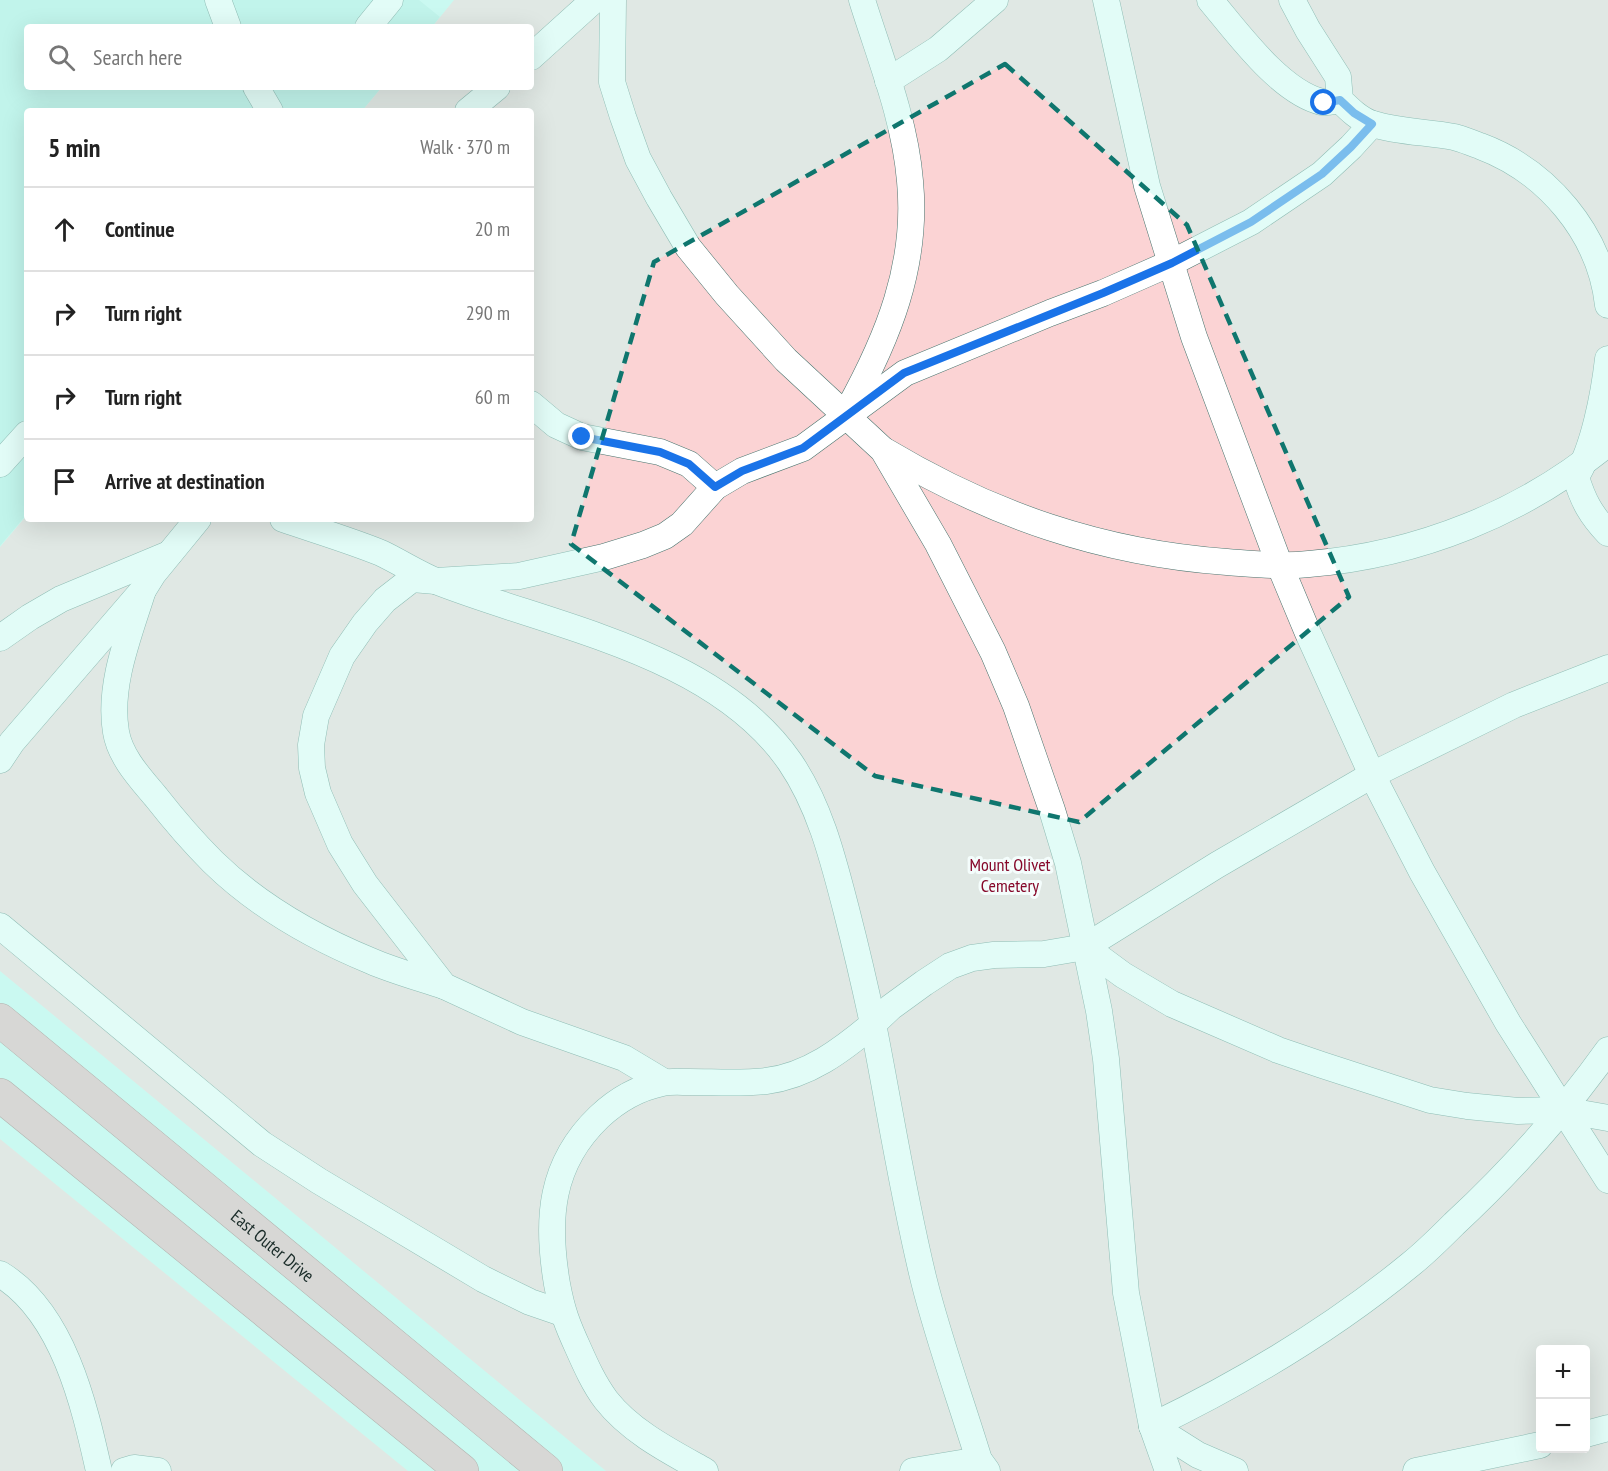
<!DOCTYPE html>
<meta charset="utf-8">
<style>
body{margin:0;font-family:"PT Sans Narrow",sans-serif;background:#f6f6f6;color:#222}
.controls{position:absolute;right:18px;bottom:18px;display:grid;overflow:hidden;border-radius:6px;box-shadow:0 6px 24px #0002}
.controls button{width:54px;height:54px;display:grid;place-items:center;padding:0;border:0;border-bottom:2px solid #e0e0e0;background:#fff;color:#222;font:30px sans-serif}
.stop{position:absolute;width:18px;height:18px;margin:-14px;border:4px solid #1a73e8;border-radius:50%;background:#fff}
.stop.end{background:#1a73e8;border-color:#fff;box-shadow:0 2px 6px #0008}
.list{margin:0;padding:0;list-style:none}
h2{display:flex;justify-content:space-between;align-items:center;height:78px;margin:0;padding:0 24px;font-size:26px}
h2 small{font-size:20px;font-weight:400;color:#767676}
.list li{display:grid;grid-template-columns:39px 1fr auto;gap:18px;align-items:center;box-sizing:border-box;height:84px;padding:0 24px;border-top:2px solid #e0e0e0}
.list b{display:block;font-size:22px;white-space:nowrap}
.list em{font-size:20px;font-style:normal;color:#767676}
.icon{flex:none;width:33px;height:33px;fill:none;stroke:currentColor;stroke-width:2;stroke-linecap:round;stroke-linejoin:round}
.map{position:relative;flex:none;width:1608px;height:1471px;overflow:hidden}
.search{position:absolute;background:#fff;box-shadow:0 6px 24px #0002;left:24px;top:24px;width:510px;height:66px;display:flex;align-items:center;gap:15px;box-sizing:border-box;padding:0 21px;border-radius:6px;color:#767676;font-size:22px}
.panel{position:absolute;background:#fff;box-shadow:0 6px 24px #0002;left:24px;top:108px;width:510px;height:414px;border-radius:6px}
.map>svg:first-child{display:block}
.built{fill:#b6ede4}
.green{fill:#fbd3d4;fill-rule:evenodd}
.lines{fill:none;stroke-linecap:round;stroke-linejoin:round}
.minor-casing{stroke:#49746e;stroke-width:27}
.major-casing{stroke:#945d61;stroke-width:34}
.minor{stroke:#fff;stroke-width:26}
.major{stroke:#e6aeb3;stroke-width:33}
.route{stroke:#1a73e8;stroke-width:8}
.marked{fill:none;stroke:#0f766e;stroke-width:4.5;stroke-dasharray:12 8;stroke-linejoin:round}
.labels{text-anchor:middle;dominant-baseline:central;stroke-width:6;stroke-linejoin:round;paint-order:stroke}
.park-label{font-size:18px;fill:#86082a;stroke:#f4fdfc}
.street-label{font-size:18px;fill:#192b28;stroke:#f4fdfc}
</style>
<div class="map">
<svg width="1608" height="1471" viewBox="0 0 1608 1471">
<rect width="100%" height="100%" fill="#cbf9f1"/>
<path class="built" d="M0 0H419L440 17 432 27H27V87H382L362 111H27V514L0 546Z"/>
<g class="green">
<path d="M454 0H1608V1471H606L0 971V547L27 515V519H531V111H362L382 87H531V27H432ZM1540 1350H1586V1448H1540Z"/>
<path d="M0 1139 408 1471H0Z"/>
</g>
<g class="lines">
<defs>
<g id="minor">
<path d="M218 0 228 27"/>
<path d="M613 0 612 82 623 117 638 159 659 198 688 247 727 295 786 360 883 450 938 544 993 652 1016 706 1052 810 1068 863 1099 1011 1106 1059 1126 1293 1152 1426 1168 1471"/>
<path d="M1106 0 1147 186 1194 337 1280 566 1308 633 1372 775 1422 872 1508 1023 1608 1180"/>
<path d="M1210 0C1237 32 1280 92 1322 102 1327 103 1334 101 1340 100"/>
<path d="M1292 0 1308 30 1338 77 1340 100C1349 109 1360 120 1373 124 1398 132 1428 132 1454 137 1463 139 1471 143 1480 146 1547 171 1600 233 1608 305"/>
<path d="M368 27 390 0"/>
<path d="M531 57 594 0"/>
<path d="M888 81 938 49 995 0"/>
<path d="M256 87 270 111"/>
<path d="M468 111 497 87"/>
<path d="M1608 359C1604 394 1594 447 1576 477 1583 501 1591 515 1608 533"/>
<path d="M531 404 556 425 582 437 660 452 689 464 715 487"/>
<path d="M848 410C888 338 918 265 910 181 905 119 880 58 862 0"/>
<path d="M885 451C992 515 1102 553 1227 562 1255 564 1282 567 1309 564 1418 555 1524 513 1608 443"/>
<path d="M0 464 27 434"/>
<path d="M283 519C315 530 349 540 381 553 400 562 418 574 438 582 553 627 715 653 790 762 820 806 833 859 846 909 856 948 865 986 873 1024 842 1050 808 1076 766 1081 741 1084 715 1082 689 1082 681 1082 671 1081 662 1083 638 1088 617 1100 599 1117 550 1164 546 1219 557 1284 562 1311 567 1324 578 1348 586 1366 594 1384 606 1400 631 1432 671 1452 705 1471"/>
<path d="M143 590C129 635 108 685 116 732 120 757 141 779 156 797 174 820 193 842 213 862 257 905 315 938 371 961 394 971 420 978 444 986"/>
<path d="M0 638 30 617 61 599 169 554"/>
<path d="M0 760 12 742 143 590 153 574 198 519"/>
<path d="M0 926 262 1144 319 1181 483 1279 530 1302 562 1313"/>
<path d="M1085 947 1123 975 1172 1004 1278 1050 1322 1065 1430 1100 1467 1106 1518 1111 1563 1110 1608 1118"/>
<path d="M664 1082 624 1058 522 1022 444 986 365 884 340 844 318 793 312 768 311 745 316 716 342 656 365 623 385 600 412 579 436 581 519 576 604 557 643 545 665 536 682 524 715 487 742 471 803 448 905 373 1050 313 1103 293 1171 263 1251 222 1322 174 1351 147 1372 124"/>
<path d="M0 1274C63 1312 84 1404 99 1471"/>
<path d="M1152 1426C1243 1382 1332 1329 1411 1264 1426 1252 1440 1238 1454 1224 1511 1171 1563 1113 1608 1050"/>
<path d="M1152 1426 1198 1455 1235 1471"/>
<path d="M1586 1434 1608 1428"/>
<path d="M124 1471 134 1468 158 1471"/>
<path d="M913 1471 979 1460"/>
<path d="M987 1471 979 1460C961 1401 939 1341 924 1281 903 1196 890 1110 873 1024L891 1007 924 983 950 966 972 958 994 955 1044 954 1085 947 1217 865 1372 775 1514 705 1608 668"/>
<path d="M1416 1471 1540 1445"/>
</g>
<g id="major">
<path id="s1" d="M0 1020 546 1471"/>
<path d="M0 1095 462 1471"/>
</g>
</defs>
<use href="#minor" class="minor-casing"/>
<use href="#major" class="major-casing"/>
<use href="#minor" class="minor"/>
<use href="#major" class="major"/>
</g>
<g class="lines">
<path class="route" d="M582 437 660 452 689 464 715 487 742 471 803 448 904 373 1103 293 1172 263 1251 222 1322 174 1351 147 1372 124 1354 113 1340 100 1324 103"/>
</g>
<path d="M0 0H1608V1471H0ZM1005 64 1187 225 1349 597 1079 822 875 776 571 544 654 262Z" fill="#cbf9f1" fill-opacity=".55" fill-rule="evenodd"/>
<path class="marked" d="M1005 64 1187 225 1349 597 1079 822 875 776 571 544 654 262Z"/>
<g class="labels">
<g class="park-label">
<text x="1010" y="864">Mount Olivet<tspan x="1010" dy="21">Cemetery</tspan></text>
</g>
<g class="street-label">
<text stroke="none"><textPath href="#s1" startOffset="354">East Outer Drive</textPath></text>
</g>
</g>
</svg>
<div class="controls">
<button>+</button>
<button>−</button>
</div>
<div class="stop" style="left:1324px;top:103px"></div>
<div class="stop end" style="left:582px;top:437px"></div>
<div class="search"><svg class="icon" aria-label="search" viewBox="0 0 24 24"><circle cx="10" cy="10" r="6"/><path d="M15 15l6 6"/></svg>Search here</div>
<section class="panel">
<h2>5 min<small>Walk · 370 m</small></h2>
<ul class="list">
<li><svg class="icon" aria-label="ahead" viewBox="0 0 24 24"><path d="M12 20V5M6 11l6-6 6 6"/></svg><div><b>Continue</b></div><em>20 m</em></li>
<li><svg class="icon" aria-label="right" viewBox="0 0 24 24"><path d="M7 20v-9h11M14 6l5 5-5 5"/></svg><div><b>Turn right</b></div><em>290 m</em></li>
<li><svg class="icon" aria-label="right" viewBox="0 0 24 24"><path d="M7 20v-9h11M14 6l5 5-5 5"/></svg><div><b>Turn right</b></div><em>60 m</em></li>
<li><svg class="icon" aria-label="arrive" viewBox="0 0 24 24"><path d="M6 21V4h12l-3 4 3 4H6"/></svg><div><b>Arrive at destination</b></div></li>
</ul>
</section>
</div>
